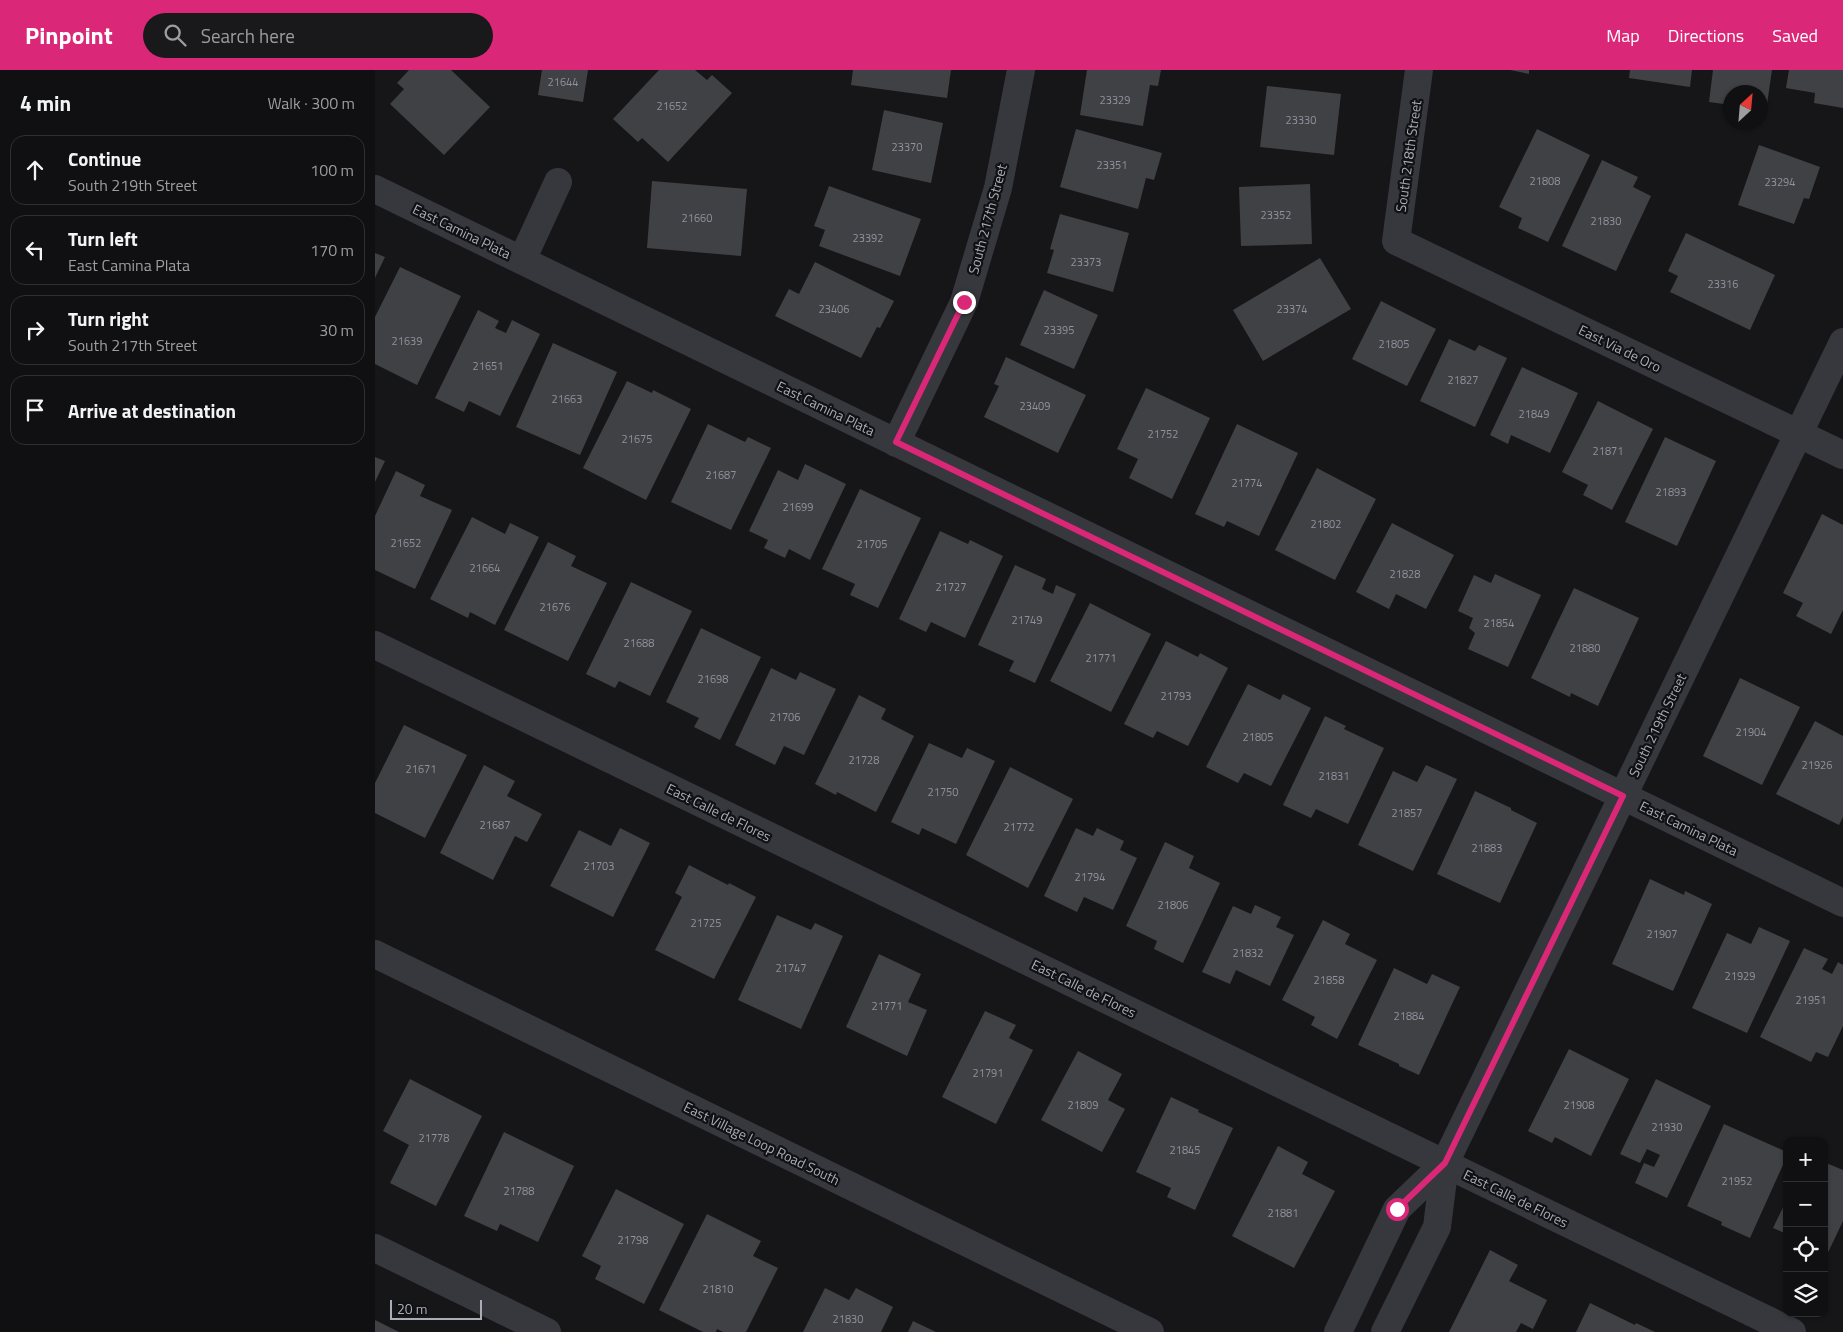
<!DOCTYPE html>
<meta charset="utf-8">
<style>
body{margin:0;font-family:"Titillium Web",sans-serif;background:#19191b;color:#f1f3f6}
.controls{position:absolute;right:15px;bottom:15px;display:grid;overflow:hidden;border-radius:10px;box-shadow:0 1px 4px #0004}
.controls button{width:45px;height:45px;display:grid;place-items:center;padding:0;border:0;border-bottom:1px solid #303032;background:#101012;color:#f1f3f6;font:25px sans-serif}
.compass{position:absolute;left:1348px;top:15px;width:45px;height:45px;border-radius:50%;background:#101012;box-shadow:0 1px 4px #0004;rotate:26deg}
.scale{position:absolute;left:15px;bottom:12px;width:92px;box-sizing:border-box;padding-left:5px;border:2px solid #a8adb8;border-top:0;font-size:14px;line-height:18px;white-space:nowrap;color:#a8adb8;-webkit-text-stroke:4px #111113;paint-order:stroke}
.stop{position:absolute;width:15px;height:15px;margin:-11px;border:4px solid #db2777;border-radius:50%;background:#fff}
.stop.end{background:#db2777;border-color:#fff;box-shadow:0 1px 5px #0008}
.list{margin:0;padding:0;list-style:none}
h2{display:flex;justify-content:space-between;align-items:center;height:65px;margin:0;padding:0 20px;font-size:21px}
h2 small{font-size:16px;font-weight:400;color:#9c9d9f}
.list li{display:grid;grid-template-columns:32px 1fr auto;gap:15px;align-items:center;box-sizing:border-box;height:70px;margin:0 10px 10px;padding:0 10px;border:1px solid #303032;border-radius:15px}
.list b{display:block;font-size:19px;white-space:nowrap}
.list p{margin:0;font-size:16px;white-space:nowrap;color:#9c9d9f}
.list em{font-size:16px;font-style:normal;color:#9c9d9f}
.icon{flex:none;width:28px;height:28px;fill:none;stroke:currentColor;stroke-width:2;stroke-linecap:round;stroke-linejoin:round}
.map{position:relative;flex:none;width:1468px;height:1262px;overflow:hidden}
header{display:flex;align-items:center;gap:30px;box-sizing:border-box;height:70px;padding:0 25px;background:#db2777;color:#fff}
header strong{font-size:24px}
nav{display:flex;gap:28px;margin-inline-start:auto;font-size:18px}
.search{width:350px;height:45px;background:#19191b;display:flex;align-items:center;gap:12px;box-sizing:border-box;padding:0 18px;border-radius:28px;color:#9c9d9f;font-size:19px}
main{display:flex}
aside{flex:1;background:#101012}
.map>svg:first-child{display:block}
.building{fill:#404145}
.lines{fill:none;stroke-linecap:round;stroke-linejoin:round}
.minor{stroke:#37383d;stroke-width:28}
.tertiary{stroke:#37383d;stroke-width:28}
.route{stroke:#db2777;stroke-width:6}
.labels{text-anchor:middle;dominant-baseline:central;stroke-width:4.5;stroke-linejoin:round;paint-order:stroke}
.number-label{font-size:11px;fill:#8e929b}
.street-label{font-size:14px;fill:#a8adb8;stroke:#111113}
</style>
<header>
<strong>Pinpoint</strong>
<div class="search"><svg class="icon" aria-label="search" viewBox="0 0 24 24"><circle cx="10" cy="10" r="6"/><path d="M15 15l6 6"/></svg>Search here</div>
<nav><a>Map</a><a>Directions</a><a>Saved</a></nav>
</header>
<main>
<aside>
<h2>4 min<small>Walk · 300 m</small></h2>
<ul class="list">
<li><svg class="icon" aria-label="ahead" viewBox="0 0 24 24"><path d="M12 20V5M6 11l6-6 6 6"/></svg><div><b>Continue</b><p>South 219th Street</p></div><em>100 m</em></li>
<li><svg class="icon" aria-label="left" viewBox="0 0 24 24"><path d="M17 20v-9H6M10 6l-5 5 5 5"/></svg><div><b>Turn left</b><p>East Camina Plata</p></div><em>170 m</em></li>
<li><svg class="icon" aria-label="right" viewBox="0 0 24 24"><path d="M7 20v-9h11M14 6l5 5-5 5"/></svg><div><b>Turn right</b><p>South 217th Street</p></div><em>30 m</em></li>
<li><svg class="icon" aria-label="arrive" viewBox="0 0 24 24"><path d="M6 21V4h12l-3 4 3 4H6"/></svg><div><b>Arrive at destination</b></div></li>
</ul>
</aside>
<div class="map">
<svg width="1468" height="1262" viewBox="0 0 1468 1262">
<rect width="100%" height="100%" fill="#161618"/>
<g class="building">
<path d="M34 0H76L115 37 69 85 15 34 29 19 22 13Z"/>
<path d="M167 0H213L208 32 163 25Z"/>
<path d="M284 0H320L332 10 337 5 357 23 293 92 267 68 263 72 238 49Z"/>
<path d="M478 0H576L572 28 476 15Z"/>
<path d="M712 0H786L783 16 775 15 768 56 705 45Z"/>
<path d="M1135 0H1154V4Z"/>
<path d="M1255 0H1317L1315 17 1254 8Z"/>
<path d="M1338 0H1397L1391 41 1386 40V22H1356V35L1334 32Z"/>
<path d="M1414 0H1468V38L1439 33 1440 23 1411 18Z"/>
<path d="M892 16 966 24 959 85 885 77Z"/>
<path d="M509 40 568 53 556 113 497 100Z"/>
<path d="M701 59 787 83 779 110 771 108 763 139 685 117Z"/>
<path d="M1162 59 1215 85 1173 172 1143 158 1147 148 1124 137Z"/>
<path d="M1384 75 1445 97 1434 129 1429 128 1419 154 1363 135Z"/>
<path d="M1227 90 1263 107 1258 117 1276 126 1241 201 1187 176Z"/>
<path d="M277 111 372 119 366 186 272 178Z"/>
<path d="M935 114 937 174 866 176 864 117Z"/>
<path d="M454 116 546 149 525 206 444 176 450 160 439 156Z"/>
<path d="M685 144 754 163 738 222 672 203 679 180 675 179Z"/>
<path d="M1311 163 1400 205 1375 260 1295 222 1303 206 1293 201Z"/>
<path d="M0 183 10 187 0 208Z"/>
<path d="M945 188 976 239 888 291 858 240Z"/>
<path d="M440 192 519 231 505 258 502 257 486 288 400 246 414 219 424 224Z"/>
<path d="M25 197 86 226 42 315 0 294V247Z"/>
<path d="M669 220 723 245 699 299 645 275Z"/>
<path d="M1006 231 1061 259 1032 316 977 289Z"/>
<path d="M103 240 124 251 120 258 131 263 137 250 165 264 125 346 94 331 89 342 60 328Z"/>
<path d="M1074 269 1100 281 1104 275 1132 288 1100 357 1045 331Z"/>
<path d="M178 273 242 302 205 385 141 357Z"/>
<path d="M631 287 711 325 683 383 609 347 624 316 619 314Z"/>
<path d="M1147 297 1203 323 1175 383 1136 365 1133 374 1115 365Z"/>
<path d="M252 311 277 323 278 320 316 339 271 430 208 398Z"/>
<path d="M771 318 835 348 797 429 754 408 763 389 742 379Z"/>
<path d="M1223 331 1278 359 1237 440 1208 425 1213 415 1187 402Z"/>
<path d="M333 354 370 372 373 367 396 378 356 460 296 432Z"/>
<path d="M862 354 923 383 884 466 852 451 849 457 820 444Z"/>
<path d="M1290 367 1341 391 1302 476 1250 452Z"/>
<path d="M0 387 10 391 0 412Z"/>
<path d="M430 394 471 414 435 490 414 479 410 488 389 478 393 470 374 461 403 400 423 410Z"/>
<path d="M942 398 1001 429 960 510 900 480Z"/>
<path d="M21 401 50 415 45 426 77 440 40 519 0 500V446Z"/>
<path d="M485 419 546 448 503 538 475 525 480 514 447 499Z"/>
<path d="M1447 444 1468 455V540L1456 564 1421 546 1428 533 1408 523Z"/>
<path d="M97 447 130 464 135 453 164 467 120 555 95 542 93 548 55 529Z"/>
<path d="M1017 453 1079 485 1051 539 1021 524 1014 539 981 522Z"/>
<path d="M565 461 593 474 595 470 628 486 590 568 556 552 551 562 524 549Z"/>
<path d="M173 472 201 486 196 496 232 513 193 591 129 560Z"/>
<path d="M640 495 671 509 667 519 678 524 681 515 701 524 660 613 634 601 639 591 603 575Z"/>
<path d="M1120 504 1166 525 1133 597 1093 579 1100 563 1094 558 1098 548 1083 541 1099 505 1116 513Z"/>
<path d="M256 512 317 541 275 626 244 611 240 618 211 604Z"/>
<path d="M1199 518 1264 548 1223 636 1196 623 1195 627 1156 608Z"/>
<path d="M715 533 776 564 736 642 675 611Z"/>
<path d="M326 558 386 587 345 670 319 657 324 648 291 632Z"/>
<path d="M791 571 823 587 825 583 853 598 813 676 782 661 778 668 749 654Z"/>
<path d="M396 598 421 610 425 602 461 619 429 685 409 676 400 695 360 675Z"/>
<path d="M1365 608 1425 637 1387 715 1328 686Z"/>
<path d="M873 614 905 630 908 624 936 638 896 716 869 703 863 713 831 697Z"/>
<path d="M484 625 511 639 506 649 539 666 501 742 462 722 461 725 440 714Z"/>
<path d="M950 646 971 656 969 659 1009 678 973 754 941 739 936 748 908 735Z"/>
<path d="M1440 651 1468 666V747L1464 755 1401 724Z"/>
<path d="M29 655 92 685 50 768 0 743V713Z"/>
<path d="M554 673 587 688 592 678 620 691 581 774 547 758 544 765 516 752Z"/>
<path d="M109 695 140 711 132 726 167 744 152 772 140 766 118 810 65 783Z"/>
<path d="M1051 695 1082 709 1038 801 983 775 1018 701 1042 712Z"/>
<path d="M635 697 698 729 653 818 591 785Z"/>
<path d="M1100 721 1136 738V740L1162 753 1125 833 1062 804Z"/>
<path d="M245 758 275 773 238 847 175 816 204 760 236 776Z"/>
<path d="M701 758 718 766 722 758 749 771 745 780 762 788 738 840 709 827 702 842 669 826Z"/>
<path d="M790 772 819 786 814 798 845 813 808 893 779 879 782 871 751 856Z"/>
<path d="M314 795 353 815 354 813 381 827 339 909 280 880 307 827 300 823Z"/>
<path d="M1275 809 1309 825 1310 821 1337 834 1298 921 1237 894Z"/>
<path d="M880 835 906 847 901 857 919 865 895 916 861 900 855 914 827 902 858 836 876 844Z"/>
<path d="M402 845 436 860 440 853 468 866 426 959 363 930Z"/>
<path d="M948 850 975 864 970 874 1002 890 962 969 936 955 940 947 907 930Z"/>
<path d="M1384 857 1415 871 1372 963 1317 938 1352 863 1376 874Z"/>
<path d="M1429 878 1453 889 1447 899 1457 904 1463 892 1468 895V956L1453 987 1441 982 1436 992 1385 967Z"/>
<path d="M504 884 546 904 533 932 552 940 532 986 471 957Z"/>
<path d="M1019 898 1052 914 1057 904 1085 917 1044 1005 1024 996V994L983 975Z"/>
<path d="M610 941 641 955 634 968 658 980 621 1054 567 1027Z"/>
<path d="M1194 979 1254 1009 1216 1086 1180 1067 1177 1073 1153 1061Z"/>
<path d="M703 981 747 1004 733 1030 750 1039 727 1082 666 1050Z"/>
<path d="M35 1009 107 1046 61 1136 15 1113 34 1075 8 1061Z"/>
<path d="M1281 1009 1336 1036 1292 1128 1260 1113 1269 1093 1279 1097 1285 1085 1272 1079 1265 1093 1245 1084Z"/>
<path d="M796 1027 824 1040 823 1042 858 1058 820 1140 792 1127 796 1118 761 1102Z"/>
<path d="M1349 1054 1412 1082V1086L1375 1168 1346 1155 1347 1152 1312 1136Z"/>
<path d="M129 1062 199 1096 163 1172 125 1154 122 1161 89 1146Z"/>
<path d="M903 1076 933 1092 927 1104 960 1121 919 1198 857 1166Z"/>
<path d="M1449 1092 1468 1100V1151L1449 1191Z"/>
<path d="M241 1119 309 1154 269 1234 220 1209 226 1196 207 1186Z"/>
<path d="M1412 1129V1164L1398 1158Z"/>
<path d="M332 1144 386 1171 378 1186 403 1198 371 1262H348L342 1259 341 1262H328L284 1240Z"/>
<path d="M1115 1180 1143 1195 1134 1211 1172 1230 1158 1259 1146 1253 1141 1262H1074Z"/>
<path d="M450 1218 474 1230 481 1218 518 1237 506 1262H428Z"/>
<path d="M1215 1233 1260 1255 1261 1253 1280 1262H1201Z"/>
<path d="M0 1250 24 1262H0Z"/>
<path d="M538 1251 561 1262H533Z"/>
</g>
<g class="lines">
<g class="minor">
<path d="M1044 0 1021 171 1468 385"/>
<path d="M0 119 1468 833"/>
<path d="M147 190 183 112"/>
<path d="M521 373 589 232 623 118 646 0"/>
<path d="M0 575 1417 1262"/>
<path d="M0 1178 172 1262"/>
<path d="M963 1262 1022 1139 1070 1093"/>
<path d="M1010 1262 1062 1157 1070 1093 1468 272"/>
</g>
<path class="tertiary" d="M0 884 775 1262"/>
</g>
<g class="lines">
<path class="route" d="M589 232 521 372 1248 726 1070 1093 1022 1139"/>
</g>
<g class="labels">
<g class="number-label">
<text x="188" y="12">21644</text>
<text x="740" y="30">23329</text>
<text x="297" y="36">21652</text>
<text x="926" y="50">23330</text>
<text x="532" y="77">23370</text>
<text x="737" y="95">23351</text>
<text x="1170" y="111">21808</text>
<text x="1405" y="112">23294</text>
<text x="901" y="145">23352</text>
<text x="322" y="148">21660</text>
<text x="1231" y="151">21830</text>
<text x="493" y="168">23392</text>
<text x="711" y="192">23373</text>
<text x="1348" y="214">23316</text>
<text x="459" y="239">23406</text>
<text x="917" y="239">23374</text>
<text x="684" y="260">23395</text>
<text x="32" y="271">21639</text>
<text x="1019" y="274">21805</text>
<text x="113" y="296">21651</text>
<text x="1088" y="310">21827</text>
<text x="192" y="329">21663</text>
<text x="660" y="336">23409</text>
<text x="1159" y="344">21849</text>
<text x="788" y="364">21752</text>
<text x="262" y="369">21675</text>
<text x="1233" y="381">21871</text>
<text x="346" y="405">21687</text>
<text x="872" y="413">21774</text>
<text x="1296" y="422">21893</text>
<text x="423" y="437">21699</text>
<text x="951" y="454">21802</text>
<text x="31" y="473">21652</text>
<text x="497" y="474">21705</text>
<text x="110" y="498">21664</text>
<text x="1030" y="504">21828</text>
<text x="576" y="517">21727</text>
<text x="180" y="537">21676</text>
<text x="652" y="550">21749</text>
<text x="1124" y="553">21854</text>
<text x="264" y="573">21688</text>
<text x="1210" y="578">21880</text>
<text x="726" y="588">21771</text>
<text x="338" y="609">21698</text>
<text x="801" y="626">21793</text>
<text x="410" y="647">21706</text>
<text x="1376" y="662">21904</text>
<text x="883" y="667">21805</text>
<text x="489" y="690">21728</text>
<text x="1442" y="695">21926</text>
<text x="46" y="699">21671</text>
<text x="959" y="706">21831</text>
<text x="568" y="722">21750</text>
<text x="1032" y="743">21857</text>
<text x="120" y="755">21687</text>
<text x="644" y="757">21772</text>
<text x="1112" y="778">21883</text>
<text x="224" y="796">21703</text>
<text x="715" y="807">21794</text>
<text x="798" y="835">21806</text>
<text x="331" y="853">21725</text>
<text x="1287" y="864">21907</text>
<text x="873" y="883">21832</text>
<text x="416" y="898">21747</text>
<text x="1365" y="906">21929</text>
<text x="954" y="910">21858</text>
<text x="1436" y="930">21951</text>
<text x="512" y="936">21771</text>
<text x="1034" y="946">21884</text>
<text x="613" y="1003">21791</text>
<text x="708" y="1035">21809</text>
<text x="1204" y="1035">21908</text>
<text x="1292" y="1057">21930</text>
<text x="59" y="1068">21778</text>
<text x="810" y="1080">21845</text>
<text x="1362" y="1111">21952</text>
<text x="144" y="1121">21788</text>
<text x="908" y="1143">21881</text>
<text x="258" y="1170">21798</text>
<text x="343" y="1219">21810</text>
<text x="473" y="1249">21830</text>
</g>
<g class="street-label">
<text transform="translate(1033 86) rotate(-82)">South 218th Street</text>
<text transform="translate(612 149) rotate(-75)">South 217th Street</text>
<text transform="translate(87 161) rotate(26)">East Camina Plata</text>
<text transform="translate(1245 278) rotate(26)">East Via de Oro</text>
<text transform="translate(451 338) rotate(26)">East Camina Plata</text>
<text transform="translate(1282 655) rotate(-64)">South 219th Street</text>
<text transform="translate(344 742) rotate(26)">East Calle de Flores</text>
<text transform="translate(1314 758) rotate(26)">East Camina Plata</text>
<text transform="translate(709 918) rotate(26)">East Calle de Flores</text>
<text transform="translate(387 1073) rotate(26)">East Village Loop Road South</text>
<text transform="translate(1141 1128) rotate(26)">East Calle de Flores</text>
</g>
</g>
</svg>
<div class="controls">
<button>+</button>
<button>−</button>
<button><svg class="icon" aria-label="locate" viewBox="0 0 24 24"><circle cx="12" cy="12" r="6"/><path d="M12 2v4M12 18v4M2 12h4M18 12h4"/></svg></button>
<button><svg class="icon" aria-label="layers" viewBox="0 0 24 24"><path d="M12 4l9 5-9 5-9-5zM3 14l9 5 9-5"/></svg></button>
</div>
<svg class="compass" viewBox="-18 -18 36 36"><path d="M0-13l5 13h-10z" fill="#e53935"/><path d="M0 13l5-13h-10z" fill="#9c9d9f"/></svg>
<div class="scale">20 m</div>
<div class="stop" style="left:1022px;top:1139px"></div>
<div class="stop end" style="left:589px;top:232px"></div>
</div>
</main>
